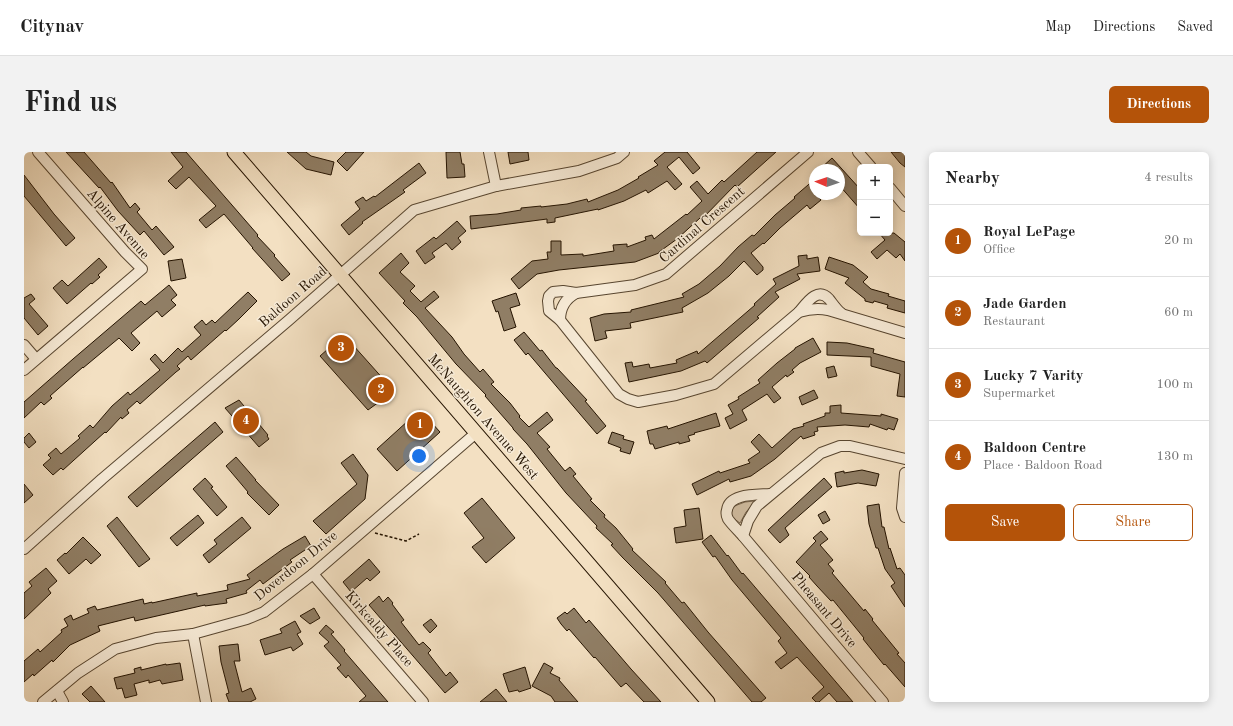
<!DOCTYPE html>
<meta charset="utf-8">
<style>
body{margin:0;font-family:"Old Standard TT",serif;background:#f2f2f2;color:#222}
.controls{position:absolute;right:12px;top:12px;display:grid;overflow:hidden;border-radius:6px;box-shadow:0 2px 10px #0003}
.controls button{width:36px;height:36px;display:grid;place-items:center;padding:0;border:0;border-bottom:1px solid #e0e0e0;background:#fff;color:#222;font:20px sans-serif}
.compass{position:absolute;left:785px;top:12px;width:36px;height:36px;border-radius:50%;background:#fff;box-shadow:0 2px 10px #0003;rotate:272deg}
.you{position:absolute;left:395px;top:304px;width:14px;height:14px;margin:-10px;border:3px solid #fff;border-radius:50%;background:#1a73e8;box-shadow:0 0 0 6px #1a73e833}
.badge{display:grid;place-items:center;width:26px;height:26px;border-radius:50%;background:#b45309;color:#fff;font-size:13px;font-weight:700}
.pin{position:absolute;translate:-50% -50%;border:2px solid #fff;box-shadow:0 1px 4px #0006}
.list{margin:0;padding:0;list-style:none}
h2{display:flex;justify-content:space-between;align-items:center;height:52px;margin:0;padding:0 16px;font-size:17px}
h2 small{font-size:13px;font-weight:400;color:#767676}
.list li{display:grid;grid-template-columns:26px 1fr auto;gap:12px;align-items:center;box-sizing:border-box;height:72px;padding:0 16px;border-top:1px solid #e0e0e0}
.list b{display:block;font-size:15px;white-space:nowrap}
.list p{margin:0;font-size:13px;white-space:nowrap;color:#767676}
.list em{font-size:13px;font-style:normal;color:#767676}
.actions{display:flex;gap:8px;padding:12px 16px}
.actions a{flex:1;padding:9px 0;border:1px solid #b45309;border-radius:6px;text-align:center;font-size:14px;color:#b45309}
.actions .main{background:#b45309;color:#fff}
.map{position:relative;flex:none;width:881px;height:550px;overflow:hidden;border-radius:6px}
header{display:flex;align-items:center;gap:24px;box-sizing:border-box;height:56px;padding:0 20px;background:#fff;border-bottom:1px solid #e0e0e0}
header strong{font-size:19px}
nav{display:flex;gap:22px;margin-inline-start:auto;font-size:14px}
.intro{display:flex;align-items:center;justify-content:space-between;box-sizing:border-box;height:96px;padding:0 24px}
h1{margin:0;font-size:28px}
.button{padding:10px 18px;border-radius:6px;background:#b45309;color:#fff;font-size:14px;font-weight:700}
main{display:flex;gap:24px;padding:0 24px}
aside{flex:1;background:#fff;border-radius:6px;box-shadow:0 2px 10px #0003}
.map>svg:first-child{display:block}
.green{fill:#d0bda1;stroke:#7a6850}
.building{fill:#907e65;stroke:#241300}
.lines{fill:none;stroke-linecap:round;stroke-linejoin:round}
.minor-casing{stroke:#584630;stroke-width:12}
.major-casing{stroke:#241300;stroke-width:15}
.path{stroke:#241300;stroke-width:1.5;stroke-dasharray:3 2;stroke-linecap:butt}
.minor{stroke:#f7ebd7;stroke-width:10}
.major{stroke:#f3e0c2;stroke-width:13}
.labels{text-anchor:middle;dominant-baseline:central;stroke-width:3;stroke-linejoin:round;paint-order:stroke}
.street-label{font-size:14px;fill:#241300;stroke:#f7ebd7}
</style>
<header>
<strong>Citynav</strong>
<nav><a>Map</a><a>Directions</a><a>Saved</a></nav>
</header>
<div class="intro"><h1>Find us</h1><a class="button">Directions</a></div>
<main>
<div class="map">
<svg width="881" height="550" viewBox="0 0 881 550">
<rect width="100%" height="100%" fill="#f3e0c2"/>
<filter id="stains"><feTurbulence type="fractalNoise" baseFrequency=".005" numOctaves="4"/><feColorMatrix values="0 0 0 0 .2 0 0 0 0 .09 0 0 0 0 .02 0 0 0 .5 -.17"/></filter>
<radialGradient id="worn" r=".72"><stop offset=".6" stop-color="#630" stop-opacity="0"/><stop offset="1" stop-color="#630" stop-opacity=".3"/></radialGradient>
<path class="green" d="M731 349V350L722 360 716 371 709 366 707 361 708 355 721 350Z"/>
<g class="building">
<path d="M42 0H60L87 31 88 30 106 56 111 51 116 57 113 60 128 78 132 74 150 95 140 103 120 79 116 83 94 59 76 35 75 36Z"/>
<path d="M147 0H162L168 7 234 83 233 84 251 103 250 104 266 122 258 129 228 96H229L200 62 182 76 175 68 192 54 165 25 152 37 144 29 159 15Z"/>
<path d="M263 0H282L287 4 310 10 307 23 282 17Z"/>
<path d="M322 0H340L323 19 313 9Z"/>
<path d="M422 0H436L438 12H440L441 25 423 26Z"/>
<path d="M484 0H504L505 8 486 12Z"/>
<path d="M641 0H663L676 16 669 22 655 5 643 15 658 32 651 38 643 29 624 41 622 38 600 49 574 58V57L531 66V70L523 71V67L447 77 446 64 473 62 497 58V56L517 54V55L543 52 563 47 564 50 594 38 615 26 614 25 634 13 630 9Z"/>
<path d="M733 0H752L713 35 711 33 677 68 676 66 653 87 635 100V101L611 110 535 118 513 122 495 137 487 127 508 109 524 107 523 100H527V89H537V103L559 102V104L590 99 589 93 603 92V95L622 88 621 85 628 83 630 87 662 62 663 63 678 49 666 35 673 29 684 42 698 28 700 30Z"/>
<path d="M867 0H881V15L876 11Z"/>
<path d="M808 6 836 37V57L815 33V18H795Z"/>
<path d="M395 11 402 21 379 38 381 40 338 70 339 71 325 83 317 73 336 57 331 50 339 45 342 49 350 44 351 45Z"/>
<path d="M0 23 30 62 51 86 42 94 0 44Z"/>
<path d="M791 27V42L797 48 786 57 783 53 756 76 740 92 739 91 727 101 739 115V118L733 123 720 109 705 124 684 141 658 156 659 160 606 171 607 176 581 179 583 186 571 189 566 166 580 162 607 160V158L660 145 658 142 675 132 696 114 714 95 728 83 730 84 751 63 771 46 770 45Z"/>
<path d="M433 69 442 79 434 86 437 90 428 98 422 91 408 101 411 105 401 112 392 99 410 85 412 87Z"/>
<path d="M855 81H870L881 90V109L876 102 872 106 863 98 853 107 847 100 861 88Z"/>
<path d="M377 101 385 111 376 120 391 134 386 139 397 150 410 139 415 145 401 156 428 185 440 202 456 220 459 217 470 230 467 232 486 251 496 264 495 265 505 275 523 260 529 268 513 281 526 295 523 297 541 319 546 315 552 322 549 324 568 347 566 348 581 363 580 365 592 376 609 397 608 398 642 430 641 431 658 451 660 450 684 480 727 529 742 546 737 550H728L634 441 599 406 587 393 589 392 572 376 573 374 542 341 503 292 489 277V276L461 244 462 243 432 212 393 165 379 151 381 149 355 121Z"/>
<path d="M783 103V107L794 105 796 119 773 122 776 127 751 140 755 145 733 165 735 166 683 211 681 209 657 219 605 230 601 211 608 210 609 215 625 212 626 216 653 211 652 208 673 199 674 202 731 153 730 152 752 132 749 127 775 114 774 104Z"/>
<path d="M805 105 829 113 844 125 839 130 847 137 865 142 864 144 881 149V161L863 156 864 153 850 149 849 151 841 149V147L821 131 825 126 801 117Z"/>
<path d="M75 106 83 115 74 123 76 125 68 132 67 131 43 152 29 136 38 128 44 134Z"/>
<path d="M158 107 162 126 147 129 144 109Z"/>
<path d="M145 133 153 143 147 148 152 153 138 165 133 159 107 181 116 191 108 199 95 186 59 216V215L26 244 28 246 20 253 17 250 0 266V250L49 207 117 149 121 153Z"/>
<path d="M224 140 233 149 215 167 202 179 201 178 167 208 164 204 153 214 156 217 152 220 116 252 113 249 103 258 105 261 98 267 97 265 82 281 81 280 39 318 37 316 29 323 19 313 27 306 24 303 32 296 37 302 56 286 54 284 66 273 69 276 88 254 104 240 106 243 136 218 126 207 131 202 139 211 154 196 158 200 177 183 170 175 178 168 182 173 188 168 191 171Z"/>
<path d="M492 141 496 153 486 156 492 175 480 179 474 159 472 160 468 149Z"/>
<path d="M7 142 11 147 5 152 24 174 14 183 0 166V146Z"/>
<path d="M500 180 516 199 518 198 532 216H533L563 248 561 249 582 274 573 282 504 201 502 203 490 188Z"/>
<path d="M320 183 370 239 344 258 296 204Z"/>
<path d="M789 186 797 200 776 211 768 218 770 220 763 225 762 223 748 235 757 246 750 251 743 242 718 258 723 268 706 277 701 266 709 262 704 253 715 247 714 245 736 231 734 228 753 211 771 197V196Z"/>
<path d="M803 190 823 191 850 197 849 201 881 210V245L873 244 876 222 847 214V205L803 203Z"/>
<path d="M810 214 813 224 804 226 802 216Z"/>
<path d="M790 238 794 246 778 253 775 245Z"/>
<path d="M215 248 244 283 243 284 245 287 235 295 201 256Z"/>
<path d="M817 253V261L857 264V262L874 267 870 278 864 276 863 278 846 272 845 275 821 273 793 275 794 279 790 280 791 283 779 287 777 284 751 307 727 324 706 330 705 327 673 343 668 332 695 319 696 321 726 311 724 308 736 300 727 290 735 282 748 296 769 277 780 274 779 272 801 264V261H806V254Z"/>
<path d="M396 258 416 280 373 319 353 297Z"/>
<path d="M692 261 696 274 670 281 671 282 664 284 666 289 655 292V290L631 297 629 292H626L623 279 643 274 644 277Z"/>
<path d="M191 270 199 280 113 355 104 345Z"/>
<path d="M588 280 600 284 599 287 610 290 606 302 596 299 597 296 584 291Z"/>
<path d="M5 281 12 290 5 296 0 290V286Z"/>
<path d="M329 302 344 323 341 347 302 382 289 369 333 332 317 311Z"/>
<path d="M212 305 232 328H231L255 353 245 363 223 341 224 340 202 314Z"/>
<path d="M838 318 855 322 852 334 834 331 813 335 811 321 820 319V321Z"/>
<path d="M181 326 189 335 187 336 203 355 193 364 169 337Z"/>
<path d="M800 326 808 335 761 376 765 383 756 391 744 378Z"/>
<path d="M0 332 9 343 0 351Z"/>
<path d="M458 346 491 386 462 411 448 395 460 386 440 361Z"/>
<path d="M855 352 858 375H860L865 397 866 396 873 417 876 416 881 423V455L867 434 871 431 861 417 854 396H852L845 372 843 354Z"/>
<path d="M675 356 679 387 652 391 650 376 662 374 660 358Z"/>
<path d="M801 359 806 368 799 372 794 363Z"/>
<path d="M174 363 180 371 153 394 146 386Z"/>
<path d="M93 365 126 407 115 415 83 374Z"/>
<path d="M218 365 227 376 185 411 179 403 193 392 190 388Z"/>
<path d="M797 379 804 387 796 393 809 408 804 412 810 419 808 421 840 459 841 457 849 467 848 468 875 501 873 502 881 511V535L861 512 860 513 839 487 840 486 809 448 807 449 793 434 785 425 786 424 772 410 792 389 789 386Z"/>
<path d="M687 383 703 404 704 403 718 422 719 421 829 550H813L805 541 795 550H792L788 546 800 535 773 505 757 517 751 510 763 501 754 489 757 486 708 428 691 404 689 405 678 390Z"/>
<path d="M281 384 287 394 266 408 268 410 239 432 236 428 222 439 223 441 202 447 203 451 181 454V453L111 469 110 465 74 474 76 479 46 493 29 510 28 508 10 524 9 522 0 530V509L14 497 16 500 38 480 37 478 44 474 40 467 47 463 49 468 65 461 63 457 71 454 73 458 119 447 120 452 128 450V451L173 441V444L204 438 203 433 226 427 223 423 259 397Z"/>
<path d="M59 385 77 403 67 412 62 407 45 422 33 408 41 401 42 402Z"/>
<path d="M345 407 356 420 346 429 343 426 327 440 319 430Z"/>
<path d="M22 416 33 429 24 437 27 441 0 467V441L8 434 5 430Z"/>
<path d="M355 444 359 450 364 445 369 451 368 452 380 468 377 470 395 493 399 490 407 498 404 501 422 524 426 520 434 530 421 541 345 453Z"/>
<path d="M290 456 296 466 286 472 276 464Z"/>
<path d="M550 456 562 471 565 468 607 517 637 550H620L602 531 597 535 571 505 570 506 545 477 543 479 537 472 533 466 541 460 543 462Z"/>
<path d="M407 467 413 474 406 481 399 473Z"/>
<path d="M271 469 277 480 273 482 279 492 269 499 267 495 241 503 236 488 258 481 256 477Z"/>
<path d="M302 473 310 480 307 482 321 498 320 499 364 550H335L342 544 324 523 322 526 313 516 317 513 300 494 305 490 295 481Z"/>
<path d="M214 492 216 509H210L218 540 227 536 232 547 226 550H205L202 542 205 541 197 510 195 494Z"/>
<path d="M156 511 159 528 138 532 136 528 125 531V528L110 532 113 543 101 546 98 536 93 537 90 526 111 521 110 517 117 515V518L142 512V513Z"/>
<path d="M520 511 529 516 526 521 536 526 535 528 554 550H531L527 544 508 534Z"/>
<path d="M501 515 507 536 495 540 494 538 485 540 479 522Z"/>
<path d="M67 534 81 550H66L58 542Z"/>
<path d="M472 537 483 550H456Z"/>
</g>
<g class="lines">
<defs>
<g id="minor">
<path d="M465 0 472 34"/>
<path d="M784 0 642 122 611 133 552 141 539 139 529 140 525 144 524 149 525 159 536 168 595 242 604 247 614 250 652 243 690 232 775 160C785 157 793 156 804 158L881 181"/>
<path d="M834 0 847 15"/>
<path d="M866 36 881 54"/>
<path d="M775 160C782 152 793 134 805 147 809 152 812 157 817 161"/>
<path d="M536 168C536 156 541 147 552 141"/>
<path d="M0 193 12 207"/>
<path d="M0 218 118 117 101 100 14 0"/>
<path d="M881 321 878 356 881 365"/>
<path d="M746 342C733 343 705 341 703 358 702 361 703 365 704 367 708 373 715 379 719 384L859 550"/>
<path d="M719 384 724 369 733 354 797 301 816 294H826L881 307"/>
<path d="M0 397 78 327 265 168 390 58 472 34 555 19 593 6 600 0"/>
<path d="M289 422 399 550"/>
<path d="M169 482 182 550"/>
<path d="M33 539 39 550"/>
<path d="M19 550 54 521 91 497 132 486 169 482 223 467 240 460 289 422 452 281"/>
</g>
<path id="major" d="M210 0 684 550"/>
</defs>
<use href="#minor" class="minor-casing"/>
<use href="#major" class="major-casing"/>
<path class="path" d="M351 381 382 389 395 382"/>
<use href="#minor" class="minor"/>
<use href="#major" class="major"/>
</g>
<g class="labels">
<g class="street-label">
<text transform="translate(94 72) rotate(49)">Alpine Avenue</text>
<text transform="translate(678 73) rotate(-41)">Cardinal Crescent</text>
<text transform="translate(269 145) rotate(-41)">Baldoon Road</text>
<text transform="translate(459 265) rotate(49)">McNaughton Avenue West</text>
<text transform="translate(272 414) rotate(-39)">Doverdoon Drive</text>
<text transform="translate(800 458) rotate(50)">Pheasant Drive</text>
<text transform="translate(355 477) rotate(49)">Kirkcaldy Place</text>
</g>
</g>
<rect width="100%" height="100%" filter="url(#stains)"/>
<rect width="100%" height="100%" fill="url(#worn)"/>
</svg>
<div class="controls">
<button>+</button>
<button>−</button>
</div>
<svg class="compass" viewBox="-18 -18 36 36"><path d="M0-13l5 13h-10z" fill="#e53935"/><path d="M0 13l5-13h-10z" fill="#767676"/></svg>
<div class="you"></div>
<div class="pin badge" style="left:396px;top:273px">1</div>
<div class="pin badge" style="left:357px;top:238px">2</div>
<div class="pin badge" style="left:317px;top:196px">3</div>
<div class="pin badge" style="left:222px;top:269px">4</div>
</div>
<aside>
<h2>Nearby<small>4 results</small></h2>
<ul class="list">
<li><span class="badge">1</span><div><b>Royal LePage</b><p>Office</p></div><em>20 m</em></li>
<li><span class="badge">2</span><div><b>Jade Garden</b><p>Restaurant</p></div><em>60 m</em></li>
<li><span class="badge">3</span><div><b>Lucky 7 Varity</b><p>Supermarket</p></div><em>100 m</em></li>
<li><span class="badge">4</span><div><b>Baldoon Centre</b><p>Place · Baldoon Road</p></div><em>130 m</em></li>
</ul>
<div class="actions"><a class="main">Save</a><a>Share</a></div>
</aside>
</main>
